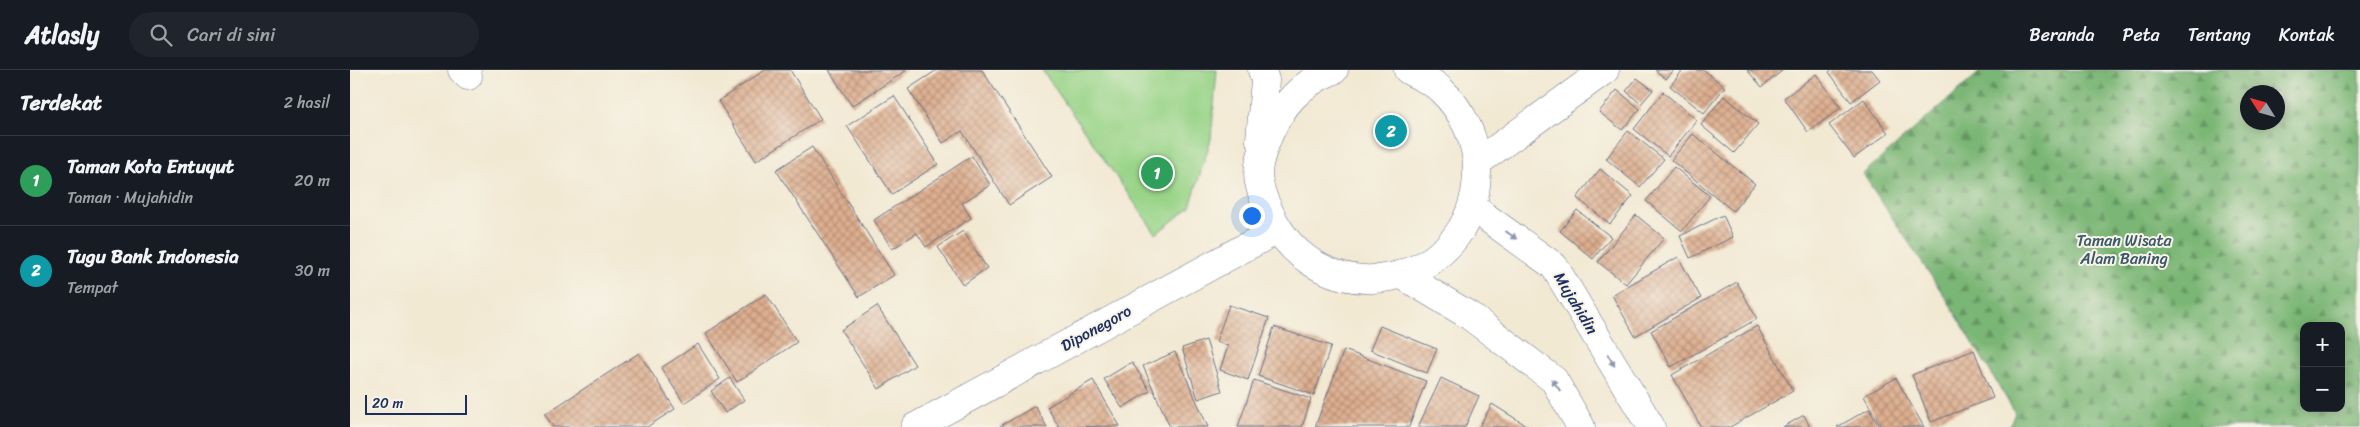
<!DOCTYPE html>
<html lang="id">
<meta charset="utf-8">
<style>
body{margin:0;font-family:Sriracha,sans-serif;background:#20242c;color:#f1f3f6}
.controls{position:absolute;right:15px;bottom:15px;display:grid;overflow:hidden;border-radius:10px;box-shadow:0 2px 12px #0003}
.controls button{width:45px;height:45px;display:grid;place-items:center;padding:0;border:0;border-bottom:1px solid #363941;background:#171b24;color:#f1f3f6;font:25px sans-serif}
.compass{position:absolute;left:1890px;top:15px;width:45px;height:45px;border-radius:50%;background:#171b24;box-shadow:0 2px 12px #0003;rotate:307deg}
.scale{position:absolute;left:15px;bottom:12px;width:102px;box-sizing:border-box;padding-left:5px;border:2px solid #1b2f5e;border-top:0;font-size:14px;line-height:18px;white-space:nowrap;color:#1b2f5e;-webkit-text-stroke:4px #f7f3e8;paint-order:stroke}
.you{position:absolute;left:901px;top:145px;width:18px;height:18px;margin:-12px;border:4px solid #fff;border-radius:50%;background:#1a73e8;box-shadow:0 0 0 8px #1a73e833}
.badge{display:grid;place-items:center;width:32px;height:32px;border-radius:50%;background:#ea580c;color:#fff;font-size:16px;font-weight:700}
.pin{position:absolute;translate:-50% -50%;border:2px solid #fff;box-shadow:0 1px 5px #0006}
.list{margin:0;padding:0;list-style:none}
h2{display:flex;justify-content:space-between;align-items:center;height:65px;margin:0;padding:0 20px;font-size:21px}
h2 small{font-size:16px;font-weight:400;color:#9ea1a6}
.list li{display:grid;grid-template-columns:32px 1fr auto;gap:15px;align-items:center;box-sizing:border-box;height:90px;padding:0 20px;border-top:1px solid #363941}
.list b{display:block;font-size:19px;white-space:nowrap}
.list p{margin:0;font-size:16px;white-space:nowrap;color:#9ea1a6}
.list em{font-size:16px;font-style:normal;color:#9ea1a6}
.icon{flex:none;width:28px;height:28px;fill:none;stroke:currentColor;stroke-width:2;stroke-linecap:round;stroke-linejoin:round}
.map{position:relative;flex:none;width:2010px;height:357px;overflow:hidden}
header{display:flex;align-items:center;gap:30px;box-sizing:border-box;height:70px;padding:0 25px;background:#171b24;border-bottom:1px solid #363941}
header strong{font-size:24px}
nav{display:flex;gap:28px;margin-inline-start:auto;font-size:18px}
.search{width:350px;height:45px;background:#20242c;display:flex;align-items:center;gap:12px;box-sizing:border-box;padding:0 18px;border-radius:28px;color:#9ea1a6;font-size:19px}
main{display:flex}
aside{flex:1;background:#171b24}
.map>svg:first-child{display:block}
.forest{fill:url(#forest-firs);stroke:#4a7269;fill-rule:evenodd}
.park{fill:#99d488;stroke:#5a8273}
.building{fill:url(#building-cross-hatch)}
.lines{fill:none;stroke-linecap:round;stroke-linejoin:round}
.street-casing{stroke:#667087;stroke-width:29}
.secondary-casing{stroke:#667087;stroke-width:29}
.primary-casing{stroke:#667087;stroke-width:29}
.street{stroke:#fff;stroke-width:28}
.secondary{stroke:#fff;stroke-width:28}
.primary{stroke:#fff;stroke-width:28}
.oneway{fill:#8d97ae}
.labels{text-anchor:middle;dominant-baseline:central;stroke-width:4;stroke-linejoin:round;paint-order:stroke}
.park-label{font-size:16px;fill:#3a5868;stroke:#f7f3e8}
.street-label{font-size:16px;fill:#1b2f5e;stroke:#f7f3e8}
</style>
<header>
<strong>Atlasly</strong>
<div class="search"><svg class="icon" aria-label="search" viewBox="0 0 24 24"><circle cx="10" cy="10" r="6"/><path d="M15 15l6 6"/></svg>Cari di sini</div>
<nav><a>Beranda</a><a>Peta</a><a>Tentang</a><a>Kontak</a></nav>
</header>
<main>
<aside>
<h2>Terdekat<small>2 hasil</small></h2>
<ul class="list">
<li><span class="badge" style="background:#2e9e5b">1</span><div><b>Taman Kota Entuyut</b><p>Taman · Mujahidin</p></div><em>20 m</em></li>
<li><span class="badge" style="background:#0f9aa8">2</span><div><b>Tugu Bank Indonesia</b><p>Tempat</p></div><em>30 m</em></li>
</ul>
</aside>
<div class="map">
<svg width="2010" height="357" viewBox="0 0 2010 357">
<defs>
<pattern id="forest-firs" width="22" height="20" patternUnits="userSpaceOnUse" patternTransform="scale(1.25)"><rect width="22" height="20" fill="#7ab674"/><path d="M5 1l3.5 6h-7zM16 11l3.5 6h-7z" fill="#639462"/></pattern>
<pattern id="building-cross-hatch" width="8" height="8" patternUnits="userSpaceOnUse" patternTransform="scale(1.25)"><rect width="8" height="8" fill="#deaf8f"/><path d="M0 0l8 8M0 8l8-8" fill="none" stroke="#b38f78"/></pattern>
</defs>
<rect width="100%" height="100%" fill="#f7f3e8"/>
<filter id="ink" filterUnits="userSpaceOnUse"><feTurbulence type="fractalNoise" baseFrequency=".02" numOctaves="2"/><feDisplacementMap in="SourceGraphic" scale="10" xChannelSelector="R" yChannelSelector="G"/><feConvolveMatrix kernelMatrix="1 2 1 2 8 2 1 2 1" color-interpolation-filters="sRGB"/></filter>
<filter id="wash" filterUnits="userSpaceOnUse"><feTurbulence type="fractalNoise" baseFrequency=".0096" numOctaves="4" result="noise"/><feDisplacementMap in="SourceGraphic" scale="20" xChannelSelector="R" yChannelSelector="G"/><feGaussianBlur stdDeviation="1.12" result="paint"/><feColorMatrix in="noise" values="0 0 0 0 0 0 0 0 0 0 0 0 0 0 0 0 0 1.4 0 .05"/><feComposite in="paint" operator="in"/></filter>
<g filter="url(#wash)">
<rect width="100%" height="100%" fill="#f2e9d3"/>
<path class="forest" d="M1632 0H2010V357H1659L1665 343 1601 236 1513 104ZM1898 22H1928V52H1898ZM1954 256H1991V338H1954Z"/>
<path class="park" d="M692 0H867L861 69 840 137 806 164Z"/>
<g id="blocks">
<g class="building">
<path d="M415 0H440L471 49 406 91 368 31Z"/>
<path d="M479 0H557L502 36Z"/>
<path d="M587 0H632L702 107 659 135 612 61 593 73 558 19Z"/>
<path d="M1305 0H1324L1316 9Z"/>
<path d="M1333 0H1354L1375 17 1354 43 1320 16Z"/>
<path d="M1397 0H1433L1412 17Z"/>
<path d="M1481 0H1522L1530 10 1501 32 1479 2Z"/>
<path d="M1466 4 1491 38 1458 62 1434 28Z"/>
<path d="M1287 8 1303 20 1291 34 1276 21Z"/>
<path d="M1267 20 1290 39 1272 60 1249 42Z"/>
<path d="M1313 22 1347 50 1318 86 1284 59Z"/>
<path d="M544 26 588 94 542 124 497 56Z"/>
<path d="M1374 26 1408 54 1384 83 1351 55Z"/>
<path d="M1514 29 1538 63 1504 88 1479 55Z"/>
<path d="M1278 61 1314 89 1290 117 1256 89Z"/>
<path d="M1343 64 1405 114 1383 141 1321 90Z"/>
<path d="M462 77 544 205 509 227 426 100Z"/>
<path d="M622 86 640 115 612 133 621 148 576 177 567 163 542 179 524 150Z"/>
<path d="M1324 97 1360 126 1332 161 1296 131Z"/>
<path d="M1250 99 1283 126 1260 154 1227 128Z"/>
<path d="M1227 140 1261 167 1243 189 1210 161Z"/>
<path d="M1286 145 1314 168 1276 214 1248 192Z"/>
<path d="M1373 145 1383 167 1340 188 1330 166Z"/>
<path d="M613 161 637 198 613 215 588 177Z"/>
<path d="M1328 187 1351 228 1285 266 1262 225Z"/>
<path d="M1387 212 1407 249 1321 297 1301 261Z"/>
<path d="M416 224 447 272 387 312 356 263Z"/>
<path d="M879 235 919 248 898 310 870 300 878 276 866 272Z"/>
<path d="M527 236 565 295 529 319 491 260Z"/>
<path d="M1030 256 1087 279 1077 303 1020 280Z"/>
<path d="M1407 256 1443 321 1380 357H1351L1322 305Z"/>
<path d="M924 257 981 276 964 325 908 306Z"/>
<path d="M856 270 872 321 848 329 832 278Z"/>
<path d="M348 274 370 309 334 333 311 298Z"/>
<path d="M994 280 1076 311 1059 357H965Z"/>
<path d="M1624 280 1643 328 1581 352 1562 305Z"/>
<path d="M825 282 858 357H820L793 296Z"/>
<path d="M289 283 325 339 297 357H203L195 344Z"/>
<path d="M782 292 800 321 772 338 754 309Z"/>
<path d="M380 308 394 330 375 343 361 321Z"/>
<path d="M1091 308 1129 326 1115 357H1068Z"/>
<path d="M1546 308 1574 357H1531L1514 326Z"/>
<path d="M743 310 770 356 709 357 697 337Z"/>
<path d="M904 310 961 329 952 357H888Z"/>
<path d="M1142 334 1179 357H1129Z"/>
<path d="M685 336 697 357H649Z"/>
<path d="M1519 339 1529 357H1487Z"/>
<path d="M1454 345 1460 357H1433Z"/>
</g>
</g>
</g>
<g filter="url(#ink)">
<use href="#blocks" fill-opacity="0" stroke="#667087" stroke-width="1"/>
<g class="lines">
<defs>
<path id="street" d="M112 0 118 6"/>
<g id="secondary">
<path d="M1128 92 1255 0"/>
<path d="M565 357 927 160"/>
</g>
<g id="primary">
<path d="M984 0C951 13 931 35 918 67 904 100 905 111 920 143 968 250 1124 220 1127 103 1128 72 1113 40 1090 19 1082 11 1068 6 1058 0"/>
<path d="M910 70 915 10 912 0"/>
<path d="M1122 137 1204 196 1301 357"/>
<path d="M1052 205 1120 246 1204 310 1231 357"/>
</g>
</defs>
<use href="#street" class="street-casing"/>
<use href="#secondary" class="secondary-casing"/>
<use href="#primary" class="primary-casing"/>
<use href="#street" class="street"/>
<use href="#secondary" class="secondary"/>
<use href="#primary" class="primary"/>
</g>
<defs><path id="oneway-solid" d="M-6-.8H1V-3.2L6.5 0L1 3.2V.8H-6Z" transform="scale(1.25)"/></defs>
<g class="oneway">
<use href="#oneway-solid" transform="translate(1161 165) rotate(36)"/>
<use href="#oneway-solid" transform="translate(1261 290) rotate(59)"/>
<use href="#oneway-solid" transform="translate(1206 315) rotate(-125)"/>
</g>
</g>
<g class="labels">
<g class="park-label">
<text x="1774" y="170">Taman Wisata<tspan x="1774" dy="18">Alam Baning</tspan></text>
</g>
<g class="street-label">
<text transform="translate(1226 233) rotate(59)">Mujahidin</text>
<text transform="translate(746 258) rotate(-29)">Diponegoro</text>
</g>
</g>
</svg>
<div class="controls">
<button>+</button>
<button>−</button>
</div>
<svg class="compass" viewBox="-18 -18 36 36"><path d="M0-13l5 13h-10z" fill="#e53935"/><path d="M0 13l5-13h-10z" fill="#9ea1a6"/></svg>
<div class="scale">20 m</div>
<div class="you"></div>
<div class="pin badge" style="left:807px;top:103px;background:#2e9e5b">1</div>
<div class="pin badge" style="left:1041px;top:61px;background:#0f9aa8">2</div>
</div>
</main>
